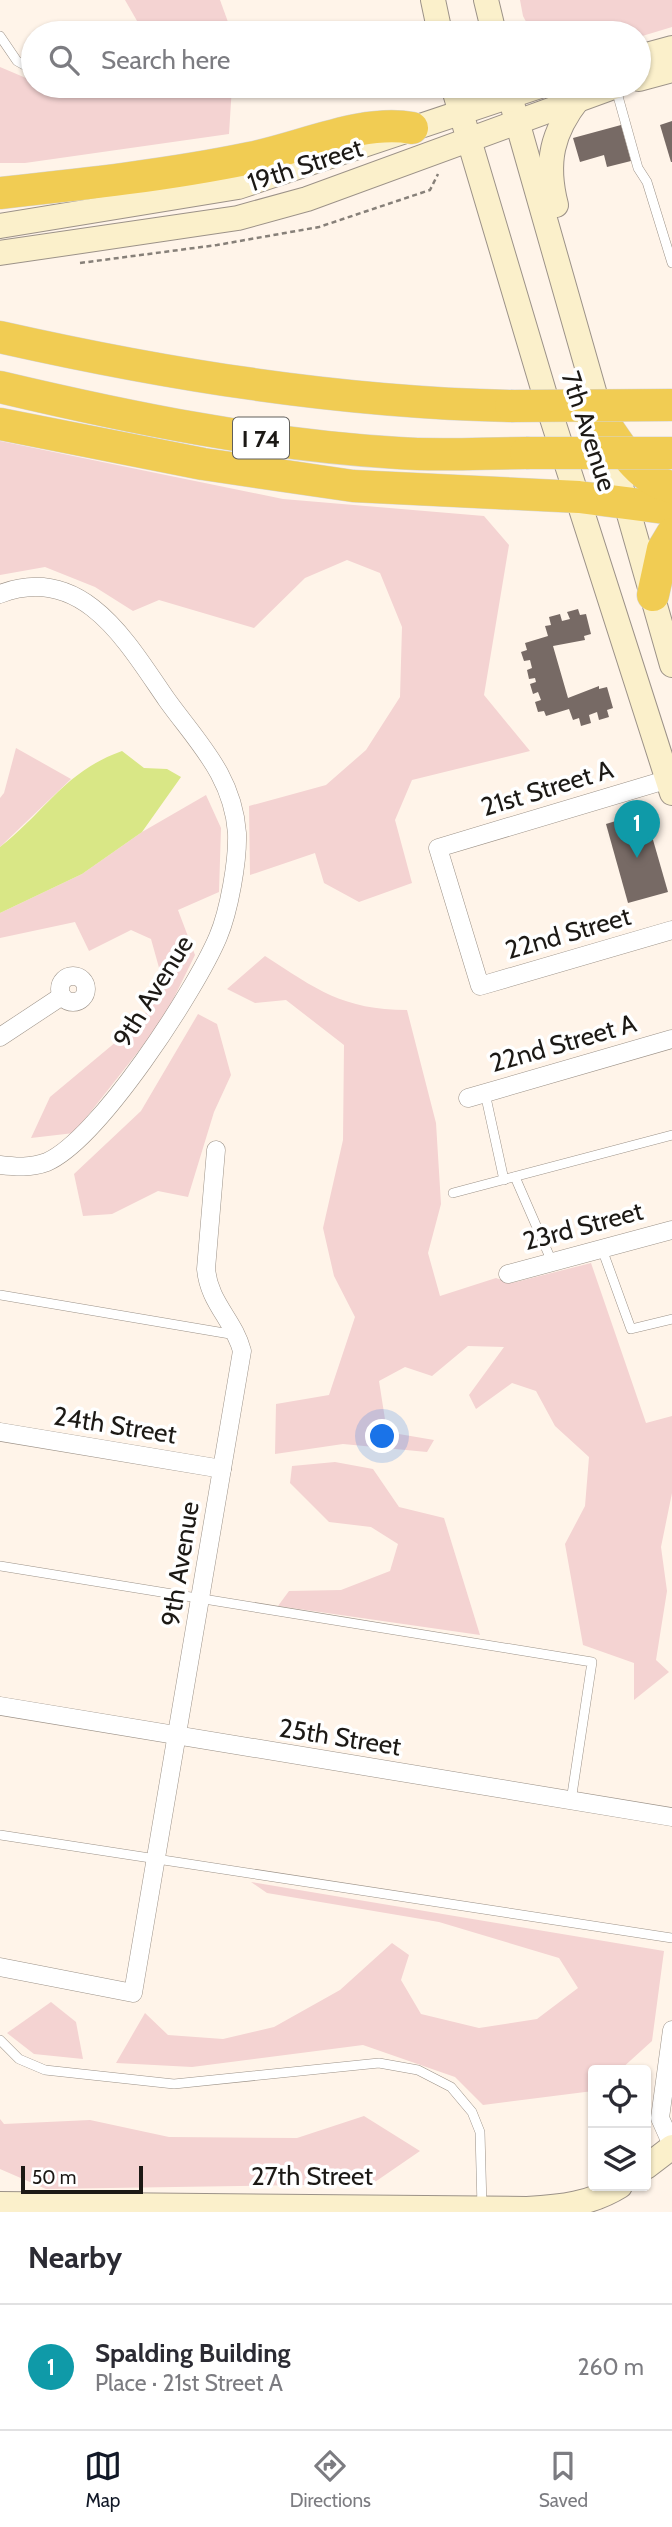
<!DOCTYPE html>
<meta charset="utf-8">
<style>
body{margin:0;font-family:Cabin,sans-serif;background:#f7f7f7;color:#2b2b33}
.controls{position:absolute;right:21px;bottom:21px;display:grid;overflow:hidden;border-radius:7px;box-shadow:0 2px 5px #0004}
.controls button{width:63px;height:63px;display:grid;place-items:center;padding:0;border:0;border-bottom:2px solid #e1e1e2;background:#fff;color:#2b2b33;font:35px sans-serif}
.scale{position:absolute;left:21px;bottom:18px;width:122px;box-sizing:border-box;padding-left:7px;border:4px solid #1c1915;border-top:0;font-size:19px;line-height:24px;white-space:nowrap;color:#1c1915;-webkit-text-stroke:5px #fff;paint-order:stroke}
.you{position:absolute;left:383px;top:1437px;width:24px;height:24px;margin:-18px;border:5px solid #fff;border-radius:50%;background:#1a73e8;box-shadow:0 0 0 10px #1a73e833}
.badge{display:grid;place-items:center;width:46px;height:46px;border-radius:50%;background:#111827;color:#fff;font-size:23px;font-weight:700}
.pin{position:absolute;translate:-50% -58px;filter:drop-shadow(0 2px 4px #0008)}
.pin::after{content:'';position:absolute;top:37px;width:24px;height:21px;background:inherit;clip-path:polygon(0 0,100% 0,50% 100%)}
.list{margin:0;padding:0;list-style:none}
h2{display:flex;justify-content:space-between;align-items:center;height:91px;margin:0;padding:0 28px;font-size:30px}
h2 small{font-size:23px;font-weight:400;color:#7c7c81}
.list li{display:grid;grid-template-columns:46px 1fr auto;gap:21px;align-items:center;box-sizing:border-box;height:126px;padding:0 28px;border-top:2px solid #e1e1e2}
.list b{display:block;font-size:26px;white-space:nowrap}
.list p{margin:0;font-size:23px;white-space:nowrap;color:#7c7c81}
.list em{font-size:23px;font-style:normal;color:#7c7c81}
.icon{flex:none;width:38px;height:38px;fill:none;stroke:currentColor;stroke-width:2;stroke-linecap:round;stroke-linejoin:round}
.map{position:relative;flex:none;width:672px;height:2212px;overflow:hidden}
.search{position:absolute;background:#fff;box-shadow:0 2px 5px #0004;left:21px;right:21px;top:21px;height:77px;display:flex;align-items:center;gap:18px;box-sizing:border-box;padding:0 24px;border-radius:38px;color:#7c7c81;font-size:26px}
.sheet{height:217px;background:#fff}
nav{display:flex;justify-content:space-around;align-items:center;box-sizing:border-box;height:98px;border-top:2px solid #e1e1e2;background:#fff;font-size:19px;color:#7c7c81}
nav a{display:grid;justify-items:center;gap:4px}
nav .on{color:#111827}
.map>svg:first-child{display:block}
.green{fill:#f4d3d2}
.water{fill:#d9e786}
.building{fill:#776a65}
.lines{fill:none;stroke-linecap:round;stroke-linejoin:round}
.lane-casing{stroke:#9c9288;stroke-width:10}
.street-casing{stroke:#9c9288;stroke-width:19}
.secondary-casing{stroke:#9c9288;stroke-width:26}
.highway-casing{stroke:#d6d6d5;stroke-width:33}
.path{stroke:#878079;stroke-width:2.5;stroke-dasharray:5 3.5;stroke-linecap:butt}
.lane{stroke:#fff;stroke-width:9}
.street{stroke:#fff;stroke-width:18}
.secondary{stroke:#fbf0cb;stroke-width:24}
.highway{stroke:#f1cc53;stroke-width:32}
.highway-bridge-casing{stroke:#d6d6d5;stroke-width:33;stroke-linecap:butt}
.highway-bridge{stroke:#f1cc53;stroke-width:32}
.labels{text-anchor:middle;dominant-baseline:central;stroke-width:7;stroke-linejoin:round;paint-order:stroke}
.shield{fill:#fff;stroke:#605e5b;stroke-width:2}
.shield-label{font-size:24px;font-weight:bold;fill:#1c1915}
.street-label{font-size:26px;fill:#1c1915;stroke:#fff}
</style>
<div class="map">
<svg width="672" height="2212" viewBox="0 0 672 2212">
<rect width="100%" height="100%" fill="#fff4e9"/>
<g class="green">
<path d="M125 0H220L232 33H144Z"/>
<path d="M520 0H672V27L639 37V33H532L523 16Z"/>
<path d="M0 67 33 81V86H45L69 96 106 86H232L229 134 25 163H0Z"/>
<path d="M0 441 283 499 484 516 509 545 484 695 530 751 412 780 395 820 412 883 359 902 324 883 315 853 250 875 249 806 326 785 366 750 400 697 402 627 380 573 347 560 305 578 254 628 159 600 133 611 95 587 45 567 0 575Z"/>
<path d="M16 748 71 779 0 847V798L4 793Z"/>
<path d="M206 795 221 828 219 892 178 910 195 955 163 1020 74 1133 31 1138 50 1097 141 1021 163 982 151 939 131 930 89 951 75 922 0 938V913L82 874 142 832Z"/>
<path d="M265 956C316 989 343 1010 407 1010L436 1123 441 1204 428 1253 440 1296 496 1278 512 1283 591 1263 646 1423 672 1416V1493L661 1547 667 1591 656 1660 669 1672 634 1700V1663L583 1645 565 1544 585 1506 589 1457 555 1426 536 1391 512 1383 476 1409 469 1395 504 1347 468 1346 432 1376 405 1367 379 1381 387 1432 434 1440 427 1452 343 1444 275 1454 276 1404 329 1395 355 1317 334 1276 323 1228 343 1140 344 1045 286 1000 255 1003 227 989Z"/>
<path d="M198 1014 217 1024 231 1075 214 1112 188 1197 158 1191 112 1214 83 1216 74 1174 141 1111Z"/>
<path d="M335 1462 373 1469 399 1507 444 1518 480 1635 278 1606 289 1591 341 1590 390 1571 398 1544 371 1527 329 1522 290 1483 292 1466Z"/>
<path d="M251 1882 664 1951 652 2041 620 2070H593V2091L483 2105 455 2077 363 2045 192 2067 116 2063 145 2013 168 2035 223 2039 274 2027 340 1990 392 1943 409 1955 401 1980 421 2014 479 2028 537 2019 578 1988 559 1958 439 1922 267 1893Z"/>
<path d="M51 2002 76 2022 83 2059 34 2054 7 2033Z"/>
<path d="M364 2116 420 2151 372 2184 46 2189 0 2169V2119L4 2124 90 2120 169 2137 297 2138Z"/>
</g>
<path class="water" d="M122 751 144 768 167 769 181 777 142 832 82 874 0 913V847C45 812 65 771 122 751Z"/>
<g class="building">
<path d="M672 121V162H671L660 125Z"/>
<path d="M621 125 631 161 607 167 604 155 580 162 573 138Z"/>
<path d="M578 609 580 615 586 614 591 634 584 636 585 640 553 646 568 698 599 686V689L607 687 613 708 607 710 609 717 599 720 597 712 589 715 591 723 581 726 579 718 573 720 569 709 546 716 544 711 538 712 535 702 541 700 538 692 533 694 530 684 536 682 535 678 529 679 527 670 532 668 530 660 524 661 521 652 527 650 525 643 548 636 545 626 551 625 549 617 560 614 562 621 570 619 567 612Z"/>
<path d="M645 812 668 892 628 903 606 824Z"/>
</g>
<g class="lines">
<defs>
<g id="lane">
<path d="M0 36 17 61 33 70"/>
<path d="M616 89 638 168 647 182 672 263"/>
<path d="M485 1093 504 1180"/>
<path d="M515 1177 552 1262"/>
<path d="M453 1193 672 1135"/>
<path d="M602 1249 631 1329 672 1319"/>
<path d="M0 1295 236 1335"/>
<path d="M0 1566 592 1662 571 1801"/>
<path d="M0 1835 672 1938"/>
<path d="M0 2040 19 2059 45 2070 174 2084 379 2063 418 2070 451 2087 472 2112 480 2132 482 2207"/>
</g>
<g id="street">
<path d="M0 594C83 562 128 644 167 700 198 743 233 776 237 833 238 861 229 911 218 937 195 991 99 1139 47 1162 31 1168 16 1167 0 1165"/>
<path d="M672 778 438 848 480 986 672 930"/>
<circle cx="73" cy="989" r="13"/>
<path d="M0 1037 62 996"/>
<path d="M468 1098 672 1039"/>
<path d="M508 1274 672 1230"/>
<path d="M0 1432 222 1469"/>
<path d="M0 1706 672 1817"/>
<path d="M0 1967 133 1993 242 1351C234 1320 209 1303 206 1269L216 1150"/>
<path d="M672 2030 660 2118 672 2145"/>
</g>
<g id="secondary">
<path d="M433 0 440 33"/>
<path d="M486 0 494 33"/>
<path d="M639 57 672 48"/>
<path d="M639 79 672 70"/>
<path d="M453 86 550 412 672 793"/>
<path d="M507 86 672 665"/>
<path d="M556 205C545 162 552 132 579 98"/>
<path d="M0 226 238 187 540 86"/>
<path d="M0 253 238 218 307 199 616 86"/>
<path d="M646 2167 672 2147"/>
<path d="M0 2204 527 2209C561 2207 591 2204 620 2186"/>
</g>
<g id="highway">
<path d="M0 193C84 184 168 175 250 158 301 148 362 119 412 128"/>
<path d="M0 337C169 375 338 402 511 406"/>
<path d="M0 387C131 418 264 445 398 453 440 456 484 453 526 453"/>
<path d="M0 424 203 464 353 486 579 497 672 509"/>
<path d="M605 424C621 448 641 481 672 487"/>
<path d="M653 595 663 549 672 534"/>
</g>
</defs>
<use href="#lane" class="lane-casing"/>
<use href="#street" class="street-casing"/>
<use href="#secondary" class="secondary-casing"/>
<use href="#highway" class="highway-casing"/>
<path class="path" d="M80 263 217 245 319 227 430 190 438 174"/>
<use href="#lane" class="lane"/>
<use href="#street" class="street"/>
<use href="#secondary" class="secondary"/>
<use href="#highway" class="highway"/>
<defs>
<g id="highway-bridge">
<path d="M511 406 672 405"/>
<path d="M526 453H672"/>
</g>
</defs>
<use href="#highway-bridge" class="highway-bridge-casing"/>
<use href="#highway-bridge" class="highway-bridge"/>
</g>
<g class="labels">
<rect class="shield" x="233" y="417.5" width="56" height="41" rx="5"/>
<g class="shield-label">
<text x="261" y="438">I 74</text>
</g>
<g class="street-label">
<text transform="translate(305 165) rotate(-18)">19th Street</text>
<text transform="translate(589 431) rotate(72)">7th Avenue</text>
<text transform="translate(547 788) rotate(-17)">21st Street A</text>
<text transform="translate(568 933) rotate(-16)">22nd Street</text>
<text transform="translate(153 991) rotate(-58)">9th Avenue</text>
<text transform="translate(563 1043) rotate(-16)">22nd Street A</text>
<text transform="translate(583 1226) rotate(-15)">23rd Street</text>
<text transform="translate(115 1425) rotate(9)">24th Street</text>
<text transform="translate(180 1564) rotate(-81)">9th Avenue</text>
<text transform="translate(340 1737) rotate(9)">25th Street</text>
<text x="312" y="2176">27th Street</text>
</g>
</g>
</svg>
<div class="controls">
<button><svg class="icon" aria-label="locate" viewBox="0 0 24 24"><circle cx="12" cy="12" r="6"/><path d="M12 2v4M12 18v4M2 12h4M18 12h4"/></svg></button>
<button><svg class="icon" aria-label="layers" viewBox="0 0 24 24"><path d="M12 4l9 5-9 5-9-5zM3 14l9 5 9-5"/></svg></button>
</div>
<div class="scale">50 m</div>
<div class="you"></div>
<div class="pin badge" style="left:637px;top:858px;background:#0f9aa8">1</div>
<div class="search"><svg class="icon" aria-label="search" viewBox="0 0 24 24"><circle cx="10" cy="10" r="6"/><path d="M15 15l6 6"/></svg>Search here</div>
</div>
<section class="sheet">
<h2>Nearby<small></small></h2>
<ul class="list">
<li><span class="badge" style="background:#0f9aa8">1</span><div><b>Spalding Building</b><p>Place · 21st Street A</p></div><em>260 m</em></li>
</ul>
</section>
<nav>
<a class="on"><svg class="icon" aria-label="map" viewBox="0 0 24 24"><path d="M3 6l6-2 6 2 6-2v14l-6 2-6-2-6 2zM9 4v14M15 6v14"/></svg>Map</a>
<a><svg class="icon" aria-label="directions" viewBox="0 0 24 24"><path d="M12 3l9 9-9 9-9-9zM9 14v-3h6M13 9l2 2-2 2"/></svg>Directions</a>
<a><svg class="icon" aria-label="saved" viewBox="0 0 24 24"><path d="M7 4h10v16l-5-4-5 4z"/></svg>Saved</a>
</nav>
